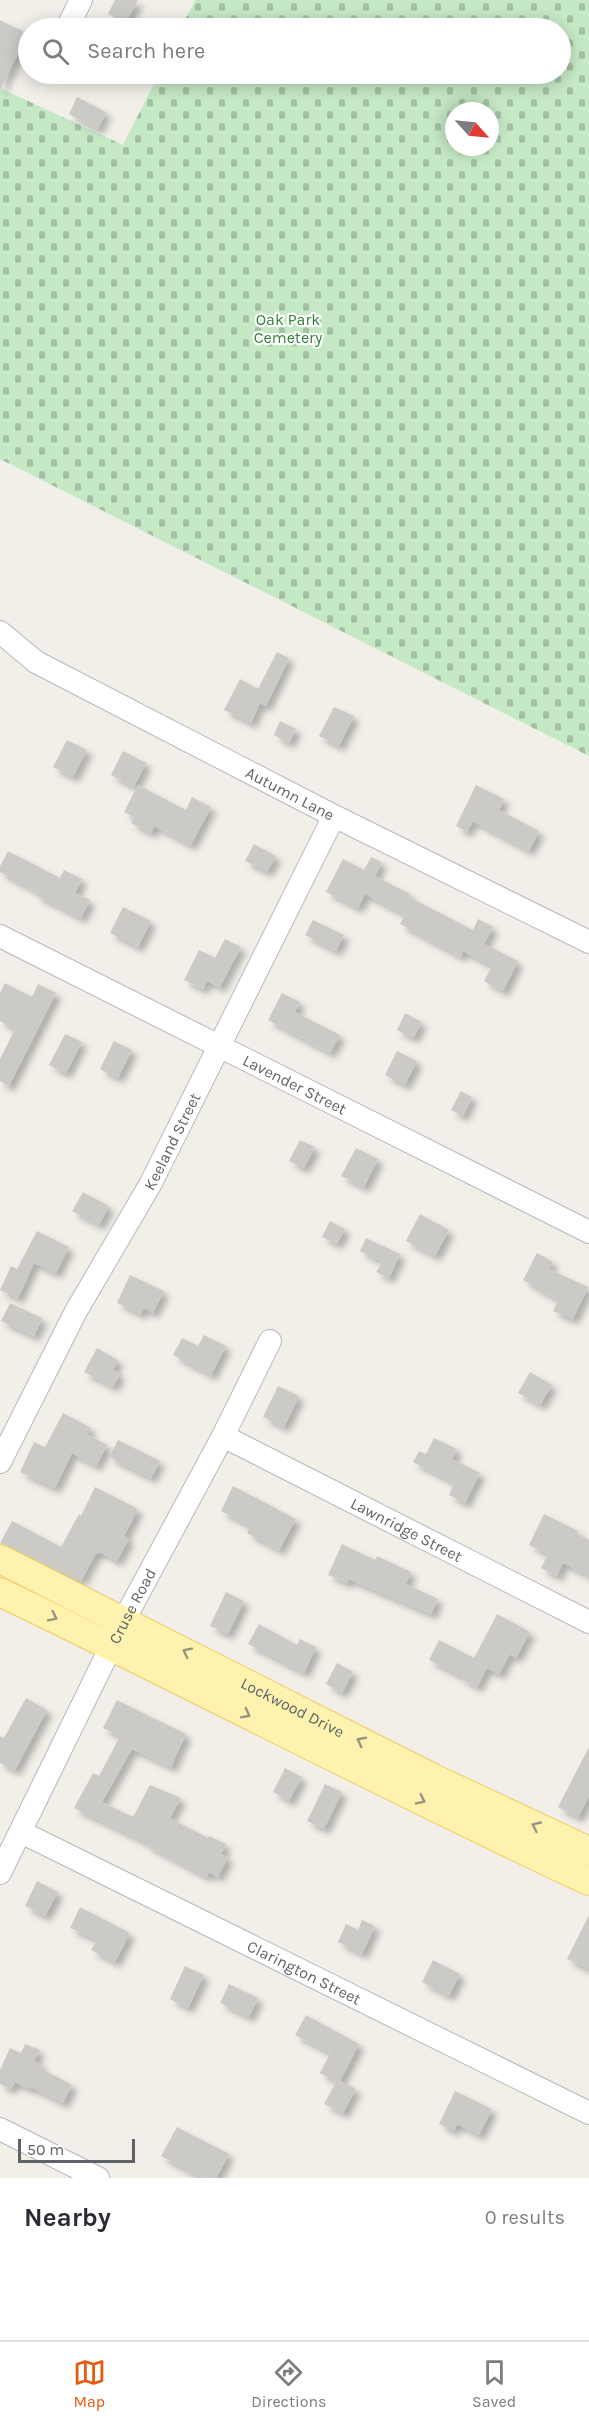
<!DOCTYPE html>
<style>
body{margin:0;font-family:Karla,sans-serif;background:#f2f2f3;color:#2b2b33}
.compass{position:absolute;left:445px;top:102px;width:54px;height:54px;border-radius:50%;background:#fff;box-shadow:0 3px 15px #0003;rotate:117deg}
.scale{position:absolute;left:18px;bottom:15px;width:117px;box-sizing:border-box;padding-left:6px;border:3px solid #5f6368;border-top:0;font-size:16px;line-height:21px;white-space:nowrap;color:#5f6368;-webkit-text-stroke:4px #fff;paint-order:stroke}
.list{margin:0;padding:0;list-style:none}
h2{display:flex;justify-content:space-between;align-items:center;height:78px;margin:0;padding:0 24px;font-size:26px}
h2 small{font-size:20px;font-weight:400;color:#7c7c81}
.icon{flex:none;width:33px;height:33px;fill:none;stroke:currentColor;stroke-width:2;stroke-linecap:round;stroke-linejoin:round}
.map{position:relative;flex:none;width:589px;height:2178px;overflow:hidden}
.search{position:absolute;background:#fff;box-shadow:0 3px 15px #0003;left:18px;right:18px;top:18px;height:66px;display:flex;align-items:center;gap:15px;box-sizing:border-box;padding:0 21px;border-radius:33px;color:#7c7c81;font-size:22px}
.sheet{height:162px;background:#fff}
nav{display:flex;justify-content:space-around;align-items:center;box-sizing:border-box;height:84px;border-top:2px solid #e1e1e2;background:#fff;font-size:16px;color:#7c7c81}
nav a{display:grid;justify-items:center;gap:3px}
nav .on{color:#ea580c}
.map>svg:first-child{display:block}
.cemetery{fill:url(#cemetery-stones);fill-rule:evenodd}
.building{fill:#cccac5;filter:url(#shadow)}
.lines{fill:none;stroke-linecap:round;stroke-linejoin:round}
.minor-casing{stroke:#b5b8bc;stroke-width:24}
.major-casing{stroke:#f2c960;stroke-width:30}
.minor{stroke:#fff;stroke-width:22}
.major{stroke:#fff2af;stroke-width:28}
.oneway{stroke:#979581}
.labels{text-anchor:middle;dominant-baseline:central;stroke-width:4.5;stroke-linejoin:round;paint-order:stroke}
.park-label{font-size:16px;fill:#348238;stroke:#fff}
.street-label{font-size:16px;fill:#5f6368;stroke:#fff}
</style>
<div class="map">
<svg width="589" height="2178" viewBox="0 0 589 2178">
<defs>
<pattern id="cemetery-stones" width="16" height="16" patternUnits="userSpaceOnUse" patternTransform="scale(1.5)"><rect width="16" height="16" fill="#c5e8c5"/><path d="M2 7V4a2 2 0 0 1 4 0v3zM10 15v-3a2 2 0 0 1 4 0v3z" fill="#a3c0a4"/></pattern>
<filter id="shadow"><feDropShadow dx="5.5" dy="5.5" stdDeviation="3" flood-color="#0004"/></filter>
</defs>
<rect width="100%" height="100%" fill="#f1efe8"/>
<path class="cemetery" d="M195 0H589V756L0 459V88L123 145 159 74H560V28H181ZM454 111H490V147H454Z"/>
<g class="building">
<path d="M115 0H138L123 28H109L114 17 108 14Z"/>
<path d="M0 20 28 34 0 90Z"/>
<path d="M77 97 106 112 98 129 69 114Z"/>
<path d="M277 652 289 658 266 706 260 703 251 723 224 710 240 679 258 689Z"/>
<path d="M334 707 354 716 339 746 319 736Z"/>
<path d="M280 721 296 729 289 743 274 735Z"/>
<path d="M67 740 87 750 73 777 53 767Z"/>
<path d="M123 751 146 763 134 787 111 775Z"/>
<path d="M138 785 186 810 192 797 211 807 191 845 154 826 151 833 131 823 134 817 124 812Z"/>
<path d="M476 785 504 799 499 810 539 831 529 851 473 821 467 832 456 826Z"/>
<path d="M254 844 276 856 267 872 245 861Z"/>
<path d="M8 851 60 878 64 870 82 879 75 893 90 900 81 918 36 895 37 892 0 872V866Z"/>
<path d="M371 857 382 862 375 876 410 894 409 897 473 930 478 919 493 927 484 944 518 961 503 991 484 981 492 966 463 951 461 957 400 924 405 915 365 894 358 908 326 892 343 859 364 870Z"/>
<path d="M123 907 151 921 138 947 110 933Z"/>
<path d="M313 920 344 935 336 951 305 935Z"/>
<path d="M225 939 241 947 220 987 207 981 203 989 184 980 199 950 215 958Z"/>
<path d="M5 983 32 997 38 984 56 993 9 1086 0 1081V1059L15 1029 0 1021V993Z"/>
<path d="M282 993 300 1002 295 1012 340 1035 330 1053 268 1020Z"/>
<path d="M405 1013 422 1022 413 1038 397 1030Z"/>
<path d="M65 1034 82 1042 66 1073 49 1065Z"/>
<path d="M114 1041 132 1050 118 1078 100 1069Z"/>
<path d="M397 1051 417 1061 405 1085 385 1075Z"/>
<path d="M461 1091 472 1097 463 1116 451 1110Z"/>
<path d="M300 1140 315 1147 304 1168 289 1161Z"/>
<path d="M356 1148 378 1159 364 1187 341 1176Z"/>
<path d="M83 1192 109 1206 99 1225 72 1211Z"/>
<path d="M420 1214 449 1230 435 1256 406 1241Z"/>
<path d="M330 1221 345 1229 337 1244 322 1237Z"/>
<path d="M37 1231 69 1247 56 1273 34 1263 18 1298 0 1290 11 1266 17 1269Z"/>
<path d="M366 1238 400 1254 389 1278 376 1272 382 1262 360 1251Z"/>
<path d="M537 1253 553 1262 549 1269 588 1287 573 1319 553 1311 558 1300 523 1280Z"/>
<path d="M130 1275 164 1291 153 1313 144 1308 141 1314 117 1303Z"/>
<path d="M10 1303 42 1318 34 1336 1 1321Z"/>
<path d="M204 1335 226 1346 211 1375 173 1355 182 1338 198 1346Z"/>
<path d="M97 1348 118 1360 113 1370 120 1374 113 1387 84 1372Z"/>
<path d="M530 1372 552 1385 540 1405 518 1393Z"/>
<path d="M278 1386 299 1396 284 1427 263 1417Z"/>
<path d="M63 1413 91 1428 87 1434 107 1445 96 1466 72 1453 55 1488 20 1472 34 1442 45 1447Z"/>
<path d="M434 1438 457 1449 452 1459 480 1473 465 1503 449 1495 454 1483 413 1462 419 1451 426 1454Z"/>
<path d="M118 1440 160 1461 151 1478 109 1457Z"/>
<path d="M233 1486 296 1519 279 1550 247 1533 250 1526 221 1511Z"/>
<path d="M95 1487 138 1509 124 1536 129 1539 117 1561 100 1552 98 1554 96 1553 81 1581 0 1543 12 1521 61 1547 79 1514 81 1516Z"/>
<path d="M544 1514 578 1531 577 1534 589 1540V1576L563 1563 557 1576 541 1568 548 1554 529 1545Z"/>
<path d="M342 1544 375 1560 377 1556 411 1572 406 1584 438 1599 431 1614 349 1579 347 1583 328 1575Z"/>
<path d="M226 1592 244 1601 228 1634 210 1626Z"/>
<path d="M497 1614 530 1632 516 1658 510 1654 499 1674 487 1668 477 1687 462 1679 463 1677 429 1660 439 1640 474 1658Z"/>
<path d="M259 1624 297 1645 300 1639 316 1647 304 1673 248 1644Z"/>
<path d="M337 1663 353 1672 342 1693 326 1684Z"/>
<path d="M26 1698 47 1710 15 1770 0 1763V1736L4 1738Z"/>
<path d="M117 1700 186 1734 171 1767 132 1749 102 1802 133 1817 150 1785 181 1798 170 1818 208 1838 209 1836 226 1844 221 1854 228 1857 218 1877 209 1872 207 1877 146 1845 147 1843 74 1808 93 1773 99 1776 120 1736 103 1728Z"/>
<path d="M589 1747V1796L578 1817 558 1807Z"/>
<path d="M285 1768 302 1777 289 1801 273 1792Z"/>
<path d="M325 1784 342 1792 324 1829 307 1821Z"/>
<path d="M37 1881 58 1892 45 1916 25 1906Z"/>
<path d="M80 1907 130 1933 115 1962 91 1950 97 1940 70 1928Z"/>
<path d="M589 1915V1969L567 1959Z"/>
<path d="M362 1920 375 1926 362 1954 338 1942 346 1924 358 1930Z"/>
<path d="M433 1960 460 1974 449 1996 422 1982Z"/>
<path d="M185 1966 204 1975 188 2008 170 1999Z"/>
<path d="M229 1984 258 1998 249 2017 220 2003Z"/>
<path d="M306 2015 359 2044 340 2081 356 2089 343 2113 324 2104 336 2082 320 2073 330 2053 295 2035Z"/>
<path d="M25 2044 40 2050 34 2061 42 2065 40 2068 72 2085 63 2103 31 2087 30 2089 15 2082 11 2089 0 2084V2070L10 2048 21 2053Z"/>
<path d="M455 2091 492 2109 479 2135 457 2124 454 2131 439 2124Z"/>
<path d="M177 2127 229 2154 216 2178H202L161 2156Z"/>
</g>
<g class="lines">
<defs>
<g id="minor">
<path d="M67 28 81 0"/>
<path id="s1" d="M0 632 36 662 334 816 589 942"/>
<path id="s2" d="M0 936 589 1232"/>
<path id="s3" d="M223 1436 589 1622"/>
<path id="s4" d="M0 1462 75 1313 151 1183 334 816"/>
<path id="s5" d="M21 1832 589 2113"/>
<path id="s6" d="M0 1873 124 1620 223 1436 270 1341"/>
<path d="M0 2129 98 2178"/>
</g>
<g id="major">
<path id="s7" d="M0 1559 433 1778 589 1851"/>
<path d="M0 1592C197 1687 391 1789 589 1881"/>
</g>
</defs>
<use href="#minor" class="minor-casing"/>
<use href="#major" class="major-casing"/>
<use href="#minor" class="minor"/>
<use href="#major" class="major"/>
</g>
<defs><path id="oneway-chevron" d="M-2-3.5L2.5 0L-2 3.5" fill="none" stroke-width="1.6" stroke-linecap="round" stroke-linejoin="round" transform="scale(1.5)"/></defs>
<g class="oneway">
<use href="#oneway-chevron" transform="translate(53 1617) rotate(26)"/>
<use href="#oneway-chevron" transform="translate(187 1652) rotate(-153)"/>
<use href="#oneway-chevron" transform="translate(246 1714) rotate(27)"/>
<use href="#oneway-chevron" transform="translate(361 1741) rotate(-153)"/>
<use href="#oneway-chevron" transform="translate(421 1800) rotate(26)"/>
<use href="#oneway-chevron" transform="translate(536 1826) rotate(-155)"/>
</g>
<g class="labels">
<g class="park-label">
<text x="288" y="319">Oak Park<tspan x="288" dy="18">Cemetery</tspan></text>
</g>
<g class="street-label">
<text stroke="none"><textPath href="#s1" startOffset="333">Autumn Lane</textPath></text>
<text stroke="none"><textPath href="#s2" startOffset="330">Lavender Street</textPath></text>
<text stroke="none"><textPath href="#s4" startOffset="364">Keeland Street</textPath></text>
<text stroke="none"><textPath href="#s3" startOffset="206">Lawnridge Street</textPath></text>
<text stroke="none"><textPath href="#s6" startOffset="298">Cruse Road</textPath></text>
<text stroke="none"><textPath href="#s7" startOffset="328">Lockwood Drive</textPath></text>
<text stroke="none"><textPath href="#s5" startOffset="316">Clarington Street</textPath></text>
</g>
</g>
</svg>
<svg class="compass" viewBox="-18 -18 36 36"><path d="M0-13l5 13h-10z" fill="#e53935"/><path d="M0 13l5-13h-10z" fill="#7c7c81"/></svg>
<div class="scale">50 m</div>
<div class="search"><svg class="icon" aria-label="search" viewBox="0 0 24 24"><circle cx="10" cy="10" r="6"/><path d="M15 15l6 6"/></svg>Search here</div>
</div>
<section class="sheet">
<h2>Nearby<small>0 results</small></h2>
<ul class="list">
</ul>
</section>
<nav>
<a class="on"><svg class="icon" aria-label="map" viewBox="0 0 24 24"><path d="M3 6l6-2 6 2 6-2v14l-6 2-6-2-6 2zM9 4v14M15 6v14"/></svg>Map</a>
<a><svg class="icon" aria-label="directions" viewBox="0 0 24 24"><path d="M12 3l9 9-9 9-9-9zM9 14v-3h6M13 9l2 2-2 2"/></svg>Directions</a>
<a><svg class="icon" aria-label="saved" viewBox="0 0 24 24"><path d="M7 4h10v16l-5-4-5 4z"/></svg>Saved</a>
</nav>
